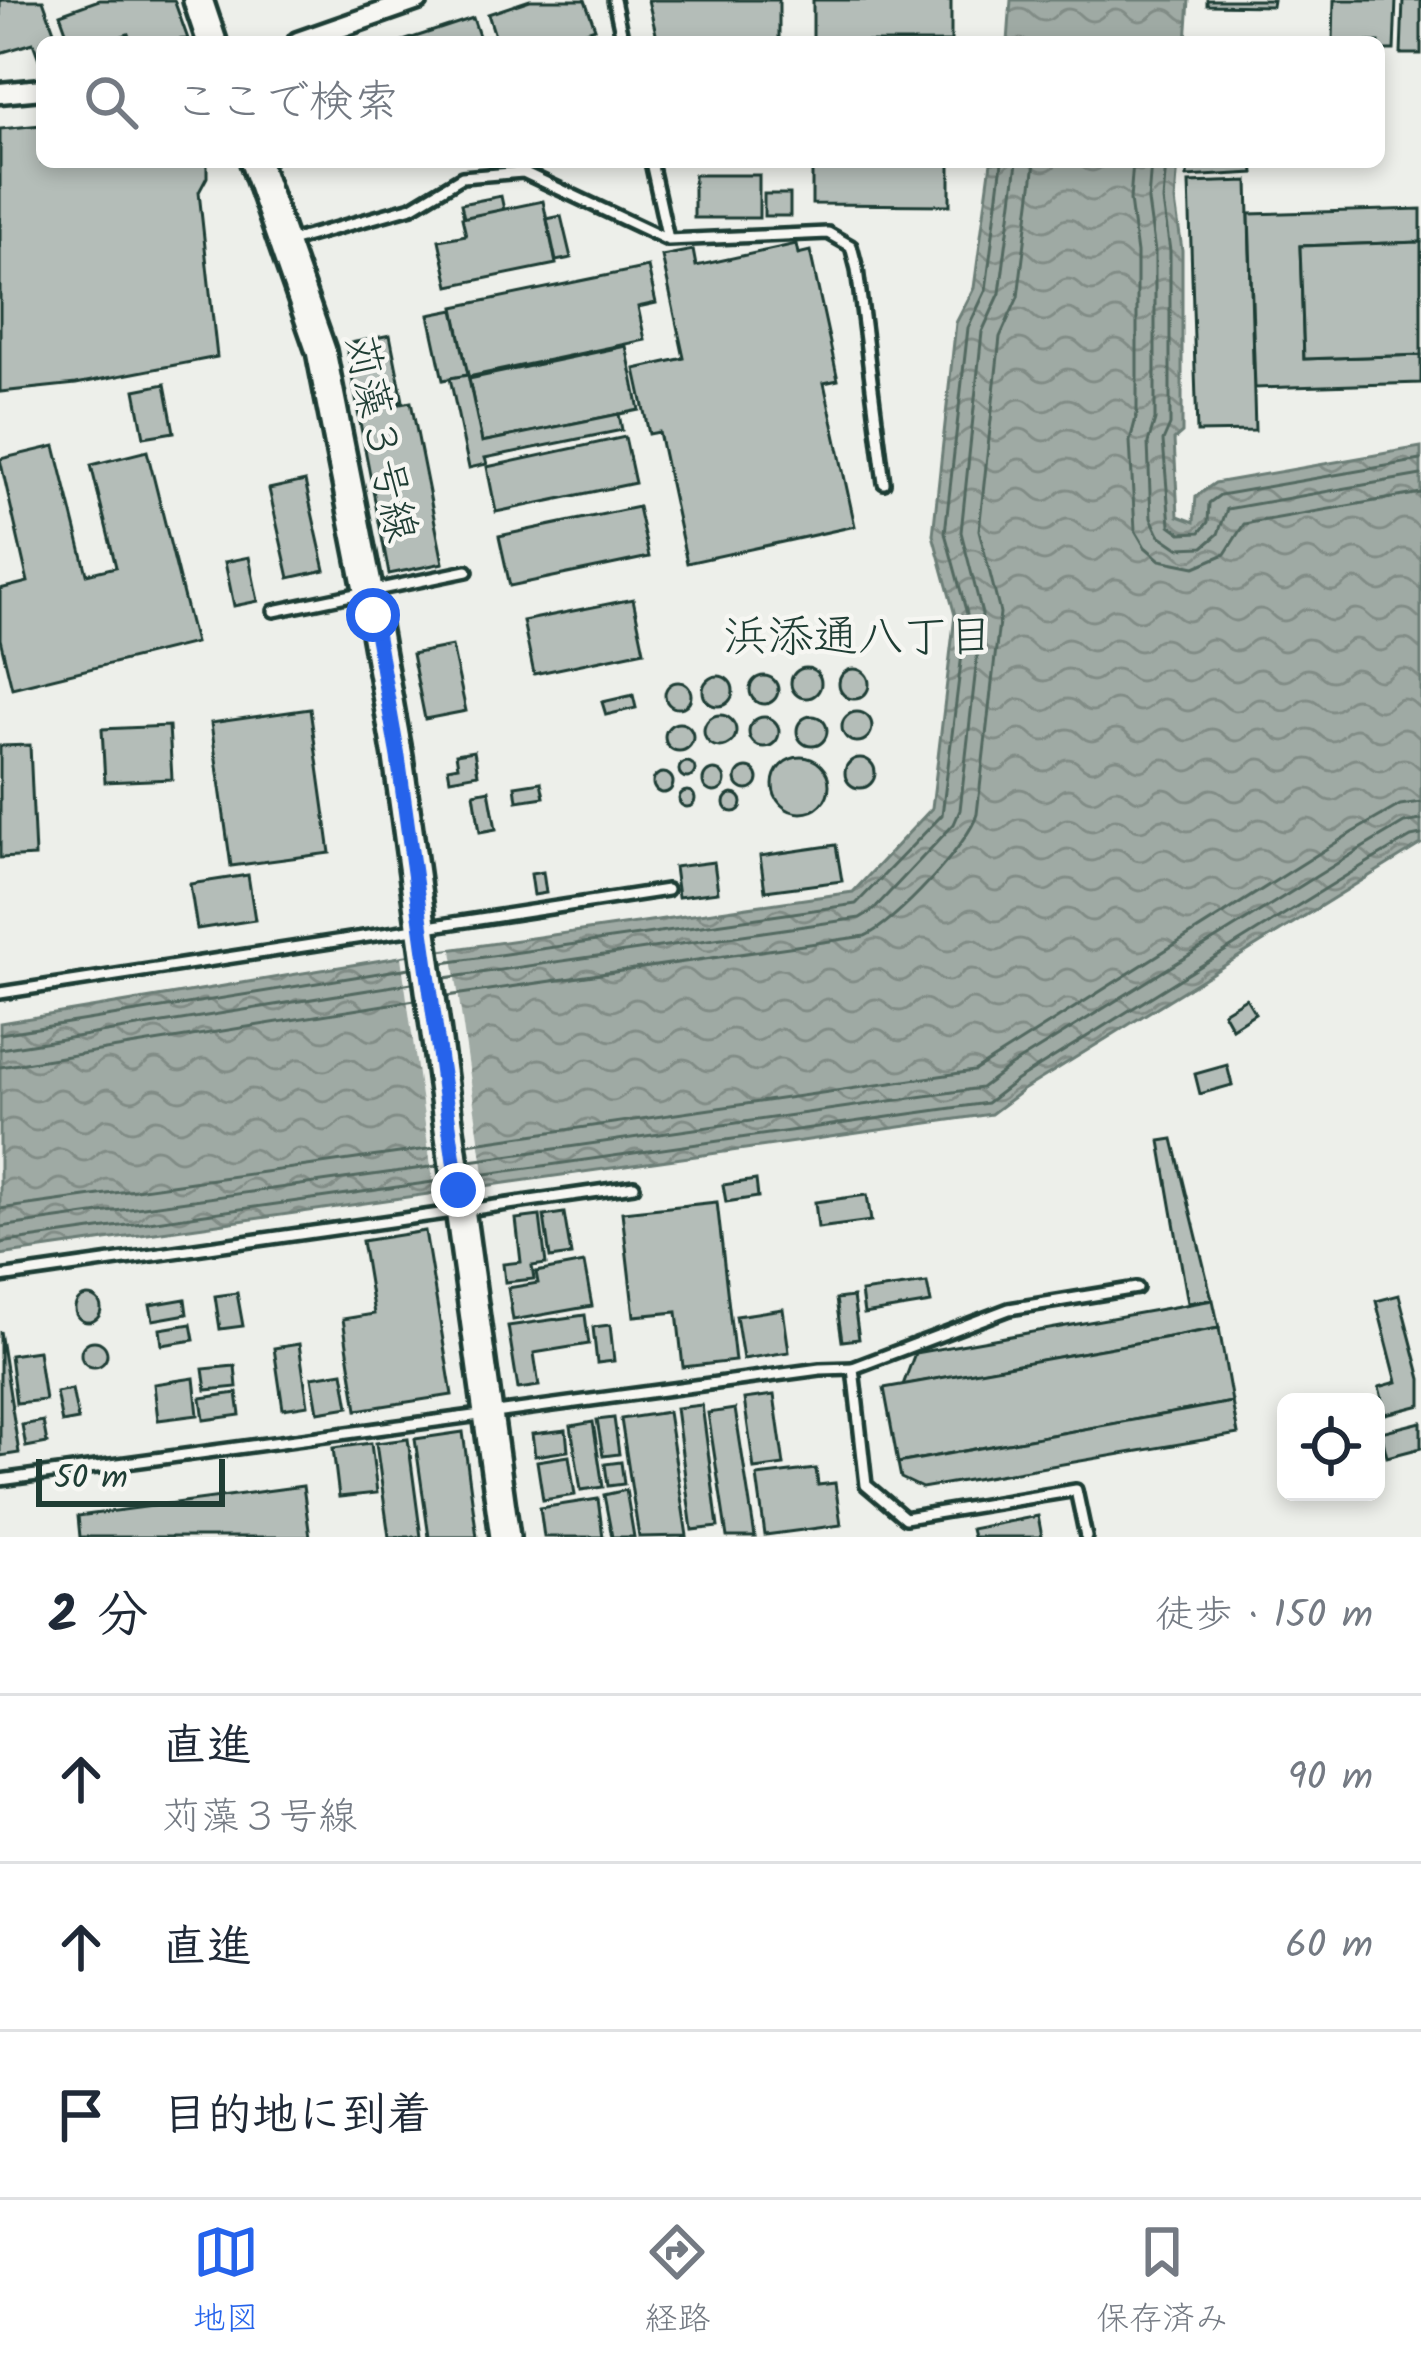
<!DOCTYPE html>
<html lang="ja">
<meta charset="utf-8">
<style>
body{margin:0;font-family:Kalam,"Klee One",sans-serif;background:#f2f2f3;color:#1f2937}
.controls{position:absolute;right:36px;bottom:36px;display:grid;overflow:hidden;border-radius:18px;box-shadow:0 6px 18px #0003}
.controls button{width:108px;height:108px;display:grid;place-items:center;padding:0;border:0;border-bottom:3px solid #e0e1e3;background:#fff;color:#1f2937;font:60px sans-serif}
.scale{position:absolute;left:36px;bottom:30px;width:189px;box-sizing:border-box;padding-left:12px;border:6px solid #1f3d34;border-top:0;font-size:33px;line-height:42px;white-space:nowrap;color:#1f3d34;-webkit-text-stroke:9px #f6f6f2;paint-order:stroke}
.stop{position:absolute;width:36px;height:36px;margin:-27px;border:9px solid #2563eb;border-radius:50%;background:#fff}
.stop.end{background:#2563eb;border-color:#fff;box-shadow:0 3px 12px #0008}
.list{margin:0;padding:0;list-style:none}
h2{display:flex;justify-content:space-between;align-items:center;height:156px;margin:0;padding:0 48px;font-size:51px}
h2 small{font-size:39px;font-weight:400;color:#747a83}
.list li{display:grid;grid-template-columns:78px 1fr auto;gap:36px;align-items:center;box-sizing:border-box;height:168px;padding:0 48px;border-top:3px solid #e0e1e3}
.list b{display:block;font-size:45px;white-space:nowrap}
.list p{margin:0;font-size:39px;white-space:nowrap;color:#747a83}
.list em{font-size:39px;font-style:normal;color:#747a83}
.icon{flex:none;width:66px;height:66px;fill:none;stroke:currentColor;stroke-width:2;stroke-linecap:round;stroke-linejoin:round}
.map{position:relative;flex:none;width:1421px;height:1537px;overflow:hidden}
.search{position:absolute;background:#fff;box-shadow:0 6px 18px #0003;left:36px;right:36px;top:36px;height:132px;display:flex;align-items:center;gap:30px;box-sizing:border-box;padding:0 42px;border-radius:18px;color:#747a83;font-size:45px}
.sheet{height:660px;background:#fff}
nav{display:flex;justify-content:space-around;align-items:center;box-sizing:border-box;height:168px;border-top:3px solid #e0e1e3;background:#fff;font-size:33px;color:#747a83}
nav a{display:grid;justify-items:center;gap:6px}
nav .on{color:#2563eb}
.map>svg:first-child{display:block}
.water{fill:url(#water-waves);stroke:#6c7e77;stroke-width:3}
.pier{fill:#edefea}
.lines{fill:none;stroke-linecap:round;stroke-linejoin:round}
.shore{stroke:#526961;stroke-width:3}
.building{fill:#b4bdb8;stroke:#1f3d34;stroke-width:3}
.lane-casing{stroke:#1f3d34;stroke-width:18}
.street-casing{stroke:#1f3d34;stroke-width:27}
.secondary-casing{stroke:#1f3d34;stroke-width:36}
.lane{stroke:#f6f6f2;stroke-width:9}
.street{stroke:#f6f6f2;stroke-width:18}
.secondary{stroke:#f6f6f2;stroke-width:27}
.route{stroke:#2563eb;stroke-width:15}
.labels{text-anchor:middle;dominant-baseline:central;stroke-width:9;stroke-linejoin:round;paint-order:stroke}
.street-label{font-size:42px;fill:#1f3d34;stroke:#f6f6f2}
.neighbourhood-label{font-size:45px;fill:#1f3d34;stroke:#f6f6f2}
</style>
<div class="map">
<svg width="1421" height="1537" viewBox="0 0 1421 1537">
<defs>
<pattern id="water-waves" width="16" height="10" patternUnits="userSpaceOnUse" patternTransform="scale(3)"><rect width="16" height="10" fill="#9faaa4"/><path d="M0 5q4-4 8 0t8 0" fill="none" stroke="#818c86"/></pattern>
</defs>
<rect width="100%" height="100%" fill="#edefea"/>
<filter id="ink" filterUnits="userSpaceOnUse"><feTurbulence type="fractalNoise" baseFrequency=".00833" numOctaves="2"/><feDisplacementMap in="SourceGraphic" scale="24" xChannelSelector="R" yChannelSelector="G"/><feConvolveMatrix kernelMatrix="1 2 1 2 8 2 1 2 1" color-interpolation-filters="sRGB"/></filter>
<g filter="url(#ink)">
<g class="water">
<path d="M1011 0H1189L1186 42H1008Z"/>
<path d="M991 162H1178L1175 201 1182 250V433L1174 440 1178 516 1194 522 1196 496 1215 483 1421 447V844L1023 1090 991 1114 0 1255V1023L406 956 853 892 932 808 955 615 933 535 956 323 974 288Z"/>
</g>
<path class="pier" d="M452 950 486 1187 435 1194 401 957Z"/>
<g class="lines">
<g class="shore">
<path d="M1133 162 1130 200 1137 253V414L1130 441 1135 530 1145 547 1160 560 1195 567 1225 554 1244 524 1421 493"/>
<path d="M1151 162 1148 201 1155 252V420L1148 443 1151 518 1159 535 1178 548 1203 547 1218 534 1227 509 1421 475"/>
<path d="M1166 162 1163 201 1170 251V425L1163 441 1170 525 1181 533 1200 532 1208 522 1209 503 1220 495 1421 460"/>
<path d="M443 963 856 904 942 815 967 614 945 533 968 328 986 290 1002 162"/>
<path d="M445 978 860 918 872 911 954 824 960 810 982 614 961 532 982 332 1000 293 1017 162"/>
<path d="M447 996 865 936C894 924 969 844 977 814L1000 613 979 530 1000 337 1018 297 1035 162"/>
<path d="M0 1034 410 968"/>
<path d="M0 1049 412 983"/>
<path d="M0 1067 415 1000"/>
<path d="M468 1144 974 1071 1353 832 1400 805 1421 802"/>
<path d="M470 1161 981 1088 1009 1067 1362 848 1404 823 1421 820"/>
<path d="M472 1176 987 1103 1017 1080 1370 861 1411 837 1421 835"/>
<path d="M0 1209 435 1148"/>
<path d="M0 1227 437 1166"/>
<path d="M0 1243 440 1181"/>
</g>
</g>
<g class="building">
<path d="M0 0H43L58 42H42V67L33 43 0 53Z"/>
<path d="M99 0H174L188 39 131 42 128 34 106 42H70L60 14Z"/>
<path d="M530 0H585L595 28 556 42H497L488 14Z"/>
<path d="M648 0H779V42H658Z"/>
<rect x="813" y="0" width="138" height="42"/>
<path d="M1207 0H1273L1272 6 1207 5Z"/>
<path d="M1334 0H1396L1394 50H1379V42H1333Z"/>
<path d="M1403 0H1421V54H1401Z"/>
<path d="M473 18 481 42H400Z"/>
<path d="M42 125V162H207V177L199 192 217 357 76 384 0 392V129Z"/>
<path d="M812 162H950V205L812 204Z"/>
<path d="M1188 162H1253L1254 173 1187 177Z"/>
<rect x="694" y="175" width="65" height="43"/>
<path d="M1248 181 1255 431 1197 432 1189 183Z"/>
<rect x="764" y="194" width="26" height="22"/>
<path d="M501 196 504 210 464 218 461 204Z"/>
<path d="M543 201 556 264 449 286 439 240 466 235 462 218Z"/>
<path d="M1421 209V242L1300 246 1304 359 1421 355V383L1255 388 1249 214Z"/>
<path d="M561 216 571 258 556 261 547 219Z"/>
<path d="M1421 242V355L1304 359 1300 246Z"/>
<path d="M796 244 798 254 810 251 838 380 824 383 855 526 687 563 659 432 649 434 635 369 684 358 662 256 693 250 696 266Z"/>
<path d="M648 267 656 303 638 307 645 340 468 377 454 307Z"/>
<path d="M454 310 468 375 443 380 429 315Z"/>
<path d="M390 335 403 401 358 410 346 344Z"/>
<path d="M626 346 639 410 482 442 469 379Z"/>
<path d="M468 375 482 442 619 414 622 430 485 458 487 464 469 468 450 378Z"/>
<path d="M165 384 174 432 144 437 135 390Z"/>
<path d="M411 402 443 563 389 574 358 412Z"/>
<path d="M625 437 635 483 496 512 487 467Z"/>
<path d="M55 446 87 574 116 567 91 465 147 451 195 643 12 688 0 639V589L28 582 0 459Z"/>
<path d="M305 481 325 570 289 578 269 489Z"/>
<path d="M638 507 649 557 510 586 499 536Z"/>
<path d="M249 557 258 601 234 606 225 562Z"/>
<path d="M633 599 644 651 534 674 523 621Z"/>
<path d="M452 646 466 711 425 719 412 654Z"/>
<circle cx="806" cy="683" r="15"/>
<circle cx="854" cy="684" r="15"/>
<circle cx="764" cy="690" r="14"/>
<circle cx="718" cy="691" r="15"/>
<circle cx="678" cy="695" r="13"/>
<path d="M633 695 636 708 606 715 602 702Z"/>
<path d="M310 709 330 853 231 866 211 723Z"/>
<circle cx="857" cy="727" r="15"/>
<circle cx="720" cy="731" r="16"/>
<circle cx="812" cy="731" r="15"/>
<circle cx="764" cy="732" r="15"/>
<circle cx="679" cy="737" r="14"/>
<path d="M169 726 172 779 105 782 102 729Z"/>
<path d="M30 745 35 856 0 858V746Z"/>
<path d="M474 751 478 774 450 779 448 768 458 766 456 754Z"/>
<circle cx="801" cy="785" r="28"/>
<circle cx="860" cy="773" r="15"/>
<circle cx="687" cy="770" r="8"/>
<circle cx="747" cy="779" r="11"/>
<circle cx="714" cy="781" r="11"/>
<circle cx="663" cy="783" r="10"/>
<path d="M541 782 544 797 517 801 515 786Z"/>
<path d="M489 790 496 829 480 832 474 793Z"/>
<circle cx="687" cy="799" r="8"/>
<circle cx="733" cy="803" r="9"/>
<path d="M836 845 842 881 765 891 760 856Z"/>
<path d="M714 862 718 892 678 897 674 867Z"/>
<path d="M543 872 546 893 534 895 531 874Z"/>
<path d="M248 875 255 920 197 929 190 884Z"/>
<path d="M1246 998 1255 1013 1232 1028 1223 1012Z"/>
<path d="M1227 1065 1232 1085 1200 1094 1195 1074Z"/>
<path d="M1173 1139 1212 1299 1188 1303 1160 1141Z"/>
<path d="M756 1180 758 1197 726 1202 723 1185Z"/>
<path d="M867 1195 871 1221 818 1228 815 1202Z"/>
<path d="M717 1202 735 1361 683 1367 677 1312 634 1316 622 1212Z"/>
<path d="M564 1213 571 1255 550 1258 544 1216Z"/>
<path d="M540 1216 546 1264 532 1266 534 1279 505 1282 503 1264 521 1262 516 1219Z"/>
<path d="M425 1231 452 1395 357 1410 343 1319 374 1314 362 1241Z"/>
<path d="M584 1263 592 1306 513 1320 508 1288 538 1283 536 1272Z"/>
<path d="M927 1283 931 1303 864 1314 861 1292Z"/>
<path d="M237 1293 243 1326 220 1329 215 1296Z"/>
<path d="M1399 1295 1421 1379V1405L1386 1414 1379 1387 1397 1382 1376 1301Z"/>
<circle cx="88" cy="1309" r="13"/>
<path d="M853 1297 859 1339 842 1341 836 1299Z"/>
<path d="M185 1299 187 1314 153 1320 150 1305Z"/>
<path d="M1213 1300 1219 1328 903 1385 915 1353Z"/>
<path d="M783 1309 789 1352 743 1359 736 1316Z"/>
<path d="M585 1315 589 1344 534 1353 539 1386 518 1389 508 1326Z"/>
<path d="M191 1324 194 1340 162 1345 160 1329Z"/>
<path d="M610 1325 614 1361 597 1363 593 1327Z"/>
<path d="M1219 1328 1232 1402 898 1463 884 1388Z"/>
<path d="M0 1331 19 1453 0 1456Z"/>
<circle cx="94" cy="1354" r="13"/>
<path d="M299 1344 308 1405 283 1409 274 1348Z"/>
<path d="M38 1351 45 1400 16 1403 10 1355Z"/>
<path d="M235 1366 237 1387 206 1390 203 1369Z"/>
<path d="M343 1372 349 1407 318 1412 312 1377Z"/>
<path d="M194 1378 198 1415 158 1420 154 1384Z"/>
<path d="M72 1389 78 1420 62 1423 56 1392Z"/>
<path d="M237 1393 240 1415 204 1420 201 1398Z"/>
<path d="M774 1395 784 1465 754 1469 744 1399Z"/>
<path d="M1232 1402 1238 1434 922 1488 901 1478 898 1463Z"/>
<path d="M702 1405 718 1527 692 1530 676 1408Z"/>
<path d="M735 1409 755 1537H727L708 1413Z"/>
<path d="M668 1412 687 1536 639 1537 621 1419Z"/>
<path d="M614 1418 619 1454 603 1456 597 1420Z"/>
<path d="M43 1421 47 1443 26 1447 22 1425Z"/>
<path d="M593 1422 603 1487 581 1490 571 1426Z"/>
<path d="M1421 1422V1448L1387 1457 1381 1432Z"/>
<path d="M566 1430 568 1451 535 1456 532 1434Z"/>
<path d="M463 1432 477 1537H429L415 1439Z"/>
<path d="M408 1439 421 1537H389L376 1443Z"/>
<path d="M371 1443 377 1493 339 1497 333 1448Z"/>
<path d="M569 1456 575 1495 543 1500 537 1461Z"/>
<path d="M621 1462 624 1484 608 1486 605 1464Z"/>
<path d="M816 1469 818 1485 835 1483 841 1525 765 1535 757 1476Z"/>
<path d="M303 1486 310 1537H80L78 1516Z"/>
<path d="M626 1490 634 1537H612L604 1495Z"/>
<path d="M598 1499 603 1537H544L540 1508Z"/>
<path d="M1038 1516 1042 1537H973L971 1529Z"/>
</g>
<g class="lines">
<defs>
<g id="lane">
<path d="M614 0 623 42"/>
<path d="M651 162 668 239"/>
<path d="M287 242 412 207 462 177 523 172 668 240 828 233 851 246 857 269 884 483"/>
<path d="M274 611 467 571"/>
<path d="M0 993 667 890"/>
<path d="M0 1277 634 1186"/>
<path d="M0 1480 820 1369 853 1368"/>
<path d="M1086 1537 1076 1490 905 1518 866 1485 853 1368 1009 1309 1137 1288"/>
</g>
<g id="street">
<path d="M298 42 418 0"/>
<path d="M0 93 42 89"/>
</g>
<g id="secondary">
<path d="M198 0 212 42"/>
<path d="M255 162 321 351 373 615 398 757 505 1537"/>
</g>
</defs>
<use href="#lane" class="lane-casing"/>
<use href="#street" class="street-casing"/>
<use href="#secondary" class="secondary-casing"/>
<use href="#lane" class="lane"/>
<use href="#street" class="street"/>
<use href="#secondary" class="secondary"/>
</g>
</g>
<g class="lines" filter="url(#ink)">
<path class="route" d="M373 615 398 757 458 1190"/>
</g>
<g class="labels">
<g class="street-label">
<text transform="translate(379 439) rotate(78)">苅藻３号線</text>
</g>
<g class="neighbourhood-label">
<text x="858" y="639">浜添通八丁目</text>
</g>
</g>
</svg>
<div class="controls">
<button><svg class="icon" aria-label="locate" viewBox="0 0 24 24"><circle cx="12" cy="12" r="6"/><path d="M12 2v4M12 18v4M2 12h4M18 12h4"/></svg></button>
</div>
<div class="scale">50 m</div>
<div class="stop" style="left:373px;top:615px"></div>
<div class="stop end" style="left:458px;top:1190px"></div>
<div class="search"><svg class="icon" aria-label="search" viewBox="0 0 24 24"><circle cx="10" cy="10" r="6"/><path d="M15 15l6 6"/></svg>ここで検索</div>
</div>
<section class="sheet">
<h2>2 分<small>徒歩 · 150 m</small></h2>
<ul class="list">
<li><svg class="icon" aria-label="ahead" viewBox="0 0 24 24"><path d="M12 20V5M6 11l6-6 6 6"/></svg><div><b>直進</b><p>苅藻３号線</p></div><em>90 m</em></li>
<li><svg class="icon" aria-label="ahead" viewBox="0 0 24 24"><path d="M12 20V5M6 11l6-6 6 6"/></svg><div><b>直進</b></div><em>60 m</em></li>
<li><svg class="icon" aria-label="arrive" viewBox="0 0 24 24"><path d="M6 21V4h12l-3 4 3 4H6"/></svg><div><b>目的地に到着</b></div></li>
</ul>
</section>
<nav>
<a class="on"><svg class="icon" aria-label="map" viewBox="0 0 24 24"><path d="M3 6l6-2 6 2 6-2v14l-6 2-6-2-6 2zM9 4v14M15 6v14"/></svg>地図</a>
<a><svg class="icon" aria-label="directions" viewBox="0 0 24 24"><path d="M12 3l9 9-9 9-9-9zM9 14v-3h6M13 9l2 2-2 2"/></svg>経路</a>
<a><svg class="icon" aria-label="saved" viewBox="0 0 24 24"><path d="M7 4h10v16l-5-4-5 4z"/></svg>保存済み</a>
</nav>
